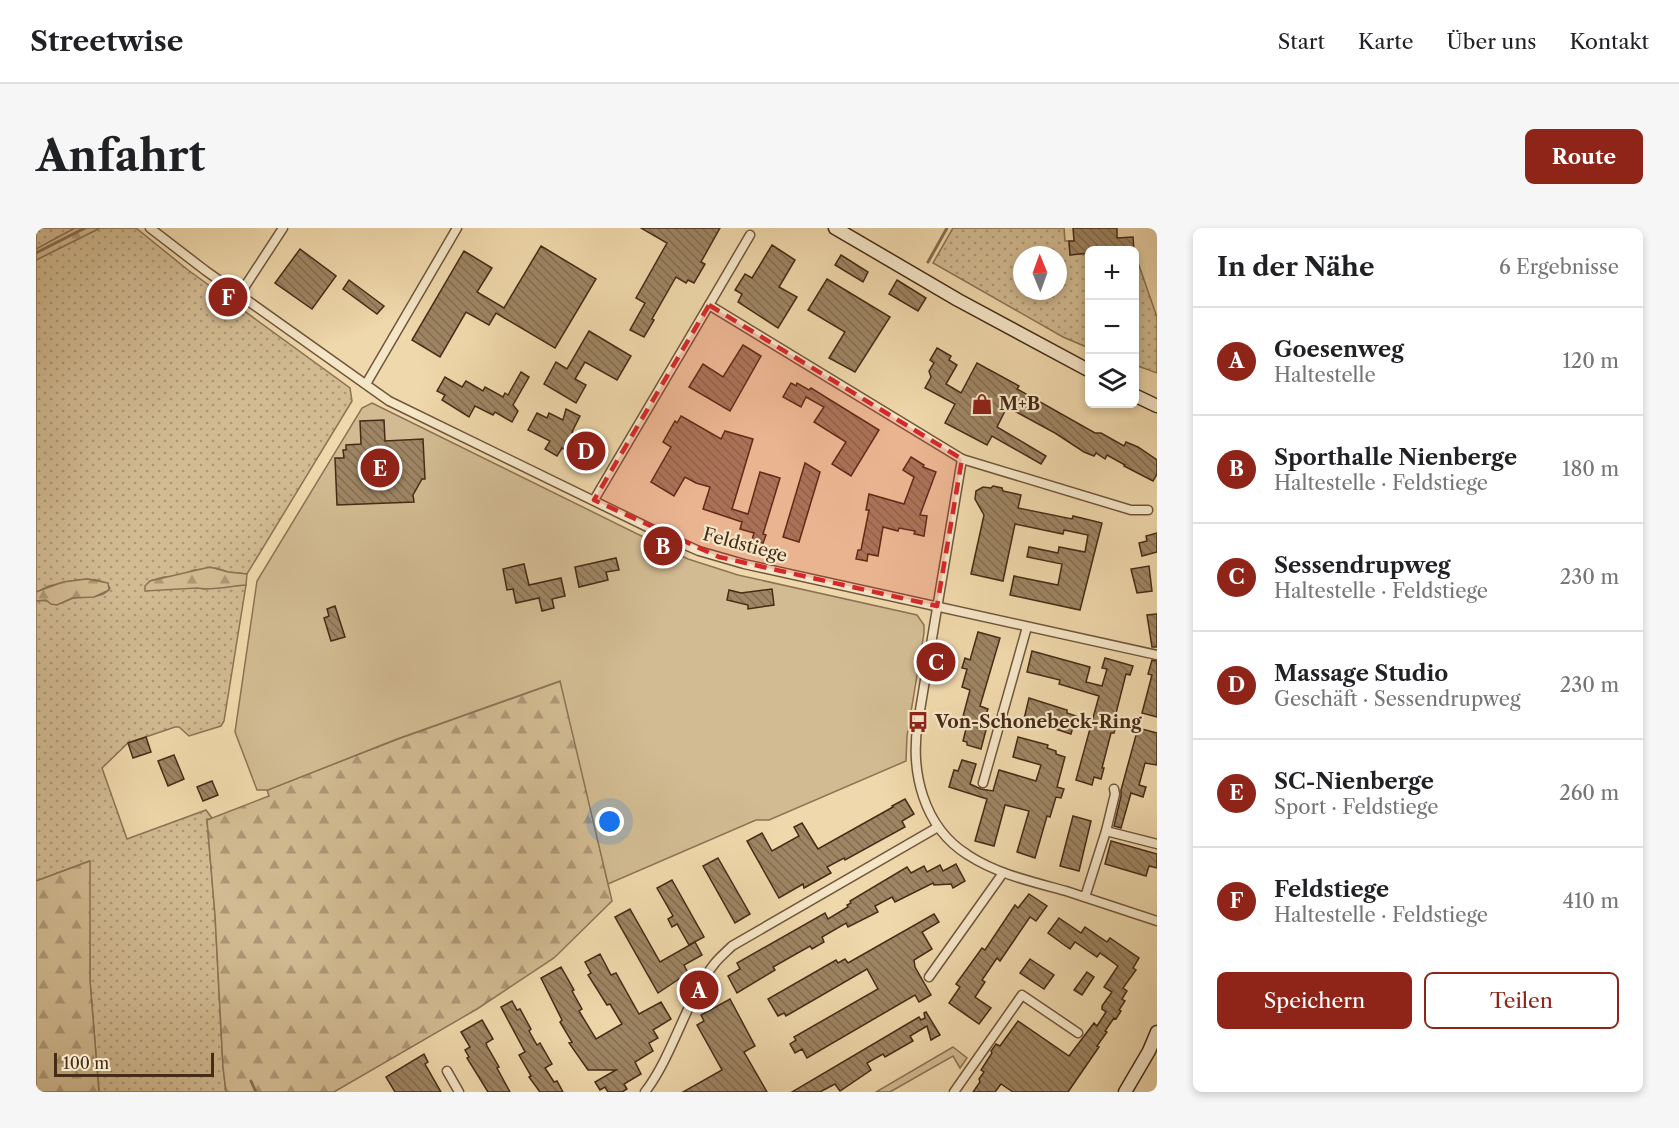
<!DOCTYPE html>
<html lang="de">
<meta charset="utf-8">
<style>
body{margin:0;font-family:"Libre Caslon Text",serif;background:#f6f6f6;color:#202124}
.controls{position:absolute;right:18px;top:18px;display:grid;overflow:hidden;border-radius:9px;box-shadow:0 3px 9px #0003}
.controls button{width:54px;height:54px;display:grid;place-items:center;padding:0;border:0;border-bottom:2px solid #e0e0e0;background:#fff;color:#202124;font:30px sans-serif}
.compass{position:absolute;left:977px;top:18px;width:54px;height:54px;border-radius:50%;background:#fff;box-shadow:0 3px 9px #0003;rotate:359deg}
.scale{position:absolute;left:18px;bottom:15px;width:160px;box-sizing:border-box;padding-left:6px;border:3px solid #462b16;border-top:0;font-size:16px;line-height:21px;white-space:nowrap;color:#462b16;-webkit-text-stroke:4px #f5e6c8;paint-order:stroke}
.you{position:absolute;left:574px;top:594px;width:21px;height:21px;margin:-15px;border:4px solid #fff;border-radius:50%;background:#1a73e8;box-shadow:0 0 0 9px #1a73e833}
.badge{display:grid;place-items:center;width:39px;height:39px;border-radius:50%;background:#8f2418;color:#fff;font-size:20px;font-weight:700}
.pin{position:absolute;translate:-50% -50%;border:3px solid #fff;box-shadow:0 2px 6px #0006}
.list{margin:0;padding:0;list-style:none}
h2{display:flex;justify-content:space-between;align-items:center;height:78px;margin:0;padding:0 24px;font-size:26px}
h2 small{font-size:20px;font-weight:400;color:#757577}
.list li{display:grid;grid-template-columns:39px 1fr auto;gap:18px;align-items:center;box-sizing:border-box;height:108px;padding:0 24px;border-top:2px solid #e0e0e0}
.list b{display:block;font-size:22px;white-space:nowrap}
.list p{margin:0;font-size:20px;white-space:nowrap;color:#757577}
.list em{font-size:20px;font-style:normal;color:#757577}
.actions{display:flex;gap:12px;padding:18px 24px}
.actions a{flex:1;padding:14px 0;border:2px solid #8f2418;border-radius:9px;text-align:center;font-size:21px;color:#8f2418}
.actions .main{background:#8f2418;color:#fff}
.icon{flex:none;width:33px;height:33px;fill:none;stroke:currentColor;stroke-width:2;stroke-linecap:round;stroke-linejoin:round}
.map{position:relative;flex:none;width:1121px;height:864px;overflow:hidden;border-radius:9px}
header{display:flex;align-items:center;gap:36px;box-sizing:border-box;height:84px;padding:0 30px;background:#fff;border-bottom:2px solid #e0e0e0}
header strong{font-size:28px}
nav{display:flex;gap:33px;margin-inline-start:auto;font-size:21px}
.intro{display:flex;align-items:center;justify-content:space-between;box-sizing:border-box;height:144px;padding:0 36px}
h1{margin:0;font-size:42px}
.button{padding:15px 27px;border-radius:9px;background:#8f2418;color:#fff;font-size:21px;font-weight:700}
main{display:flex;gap:36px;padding:0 36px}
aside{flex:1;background:#fff;border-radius:9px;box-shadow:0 3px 9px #0003}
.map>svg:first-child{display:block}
.grass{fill:url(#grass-dots);stroke:#8c7354;stroke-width:1.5;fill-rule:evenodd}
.forest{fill:url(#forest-firs);stroke:#8c7354;stroke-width:1.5}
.park{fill:#d2bb92;stroke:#8c7354;stroke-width:1.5}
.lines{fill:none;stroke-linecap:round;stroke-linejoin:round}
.stream{stroke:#896f51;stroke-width:3}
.building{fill:url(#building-back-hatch);stroke:#462b16;stroke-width:1.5}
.minor-casing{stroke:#70563b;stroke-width:11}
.secondary-casing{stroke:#462b16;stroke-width:15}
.minor{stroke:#f5e6c8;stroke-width:8}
.secondary{stroke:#f5e6c8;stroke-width:12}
.marked{fill:#d62828;fill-opacity:0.2;stroke:#d62828;stroke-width:4.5;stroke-dasharray:12 8;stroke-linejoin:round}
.labels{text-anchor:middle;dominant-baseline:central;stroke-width:4.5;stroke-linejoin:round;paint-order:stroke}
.poi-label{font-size:18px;font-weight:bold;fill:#462b16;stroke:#f5e6c8;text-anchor:start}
.street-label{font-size:18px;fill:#462b16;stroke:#f5e6c8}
</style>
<header>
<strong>Streetwise</strong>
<nav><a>Start</a><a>Karte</a><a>Über uns</a><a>Kontakt</a></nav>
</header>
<div class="intro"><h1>Anfahrt</h1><a class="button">Route</a></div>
<main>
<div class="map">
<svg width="1121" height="864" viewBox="0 0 1121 864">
<defs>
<pattern id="grass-dots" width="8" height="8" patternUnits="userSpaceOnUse" patternTransform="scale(1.5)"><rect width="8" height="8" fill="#d2bb92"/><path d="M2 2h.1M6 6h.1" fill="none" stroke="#ac9876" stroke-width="1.8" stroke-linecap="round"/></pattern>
<pattern id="forest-firs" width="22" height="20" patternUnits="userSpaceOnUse" patternTransform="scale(1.5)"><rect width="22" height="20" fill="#d2bb92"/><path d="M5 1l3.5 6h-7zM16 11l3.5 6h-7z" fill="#ac9876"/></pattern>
<pattern id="building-back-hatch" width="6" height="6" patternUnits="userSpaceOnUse" patternTransform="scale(1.5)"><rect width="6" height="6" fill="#9e8563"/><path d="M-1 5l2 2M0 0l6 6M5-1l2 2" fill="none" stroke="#836d51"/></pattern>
</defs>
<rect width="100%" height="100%" fill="#efd8ab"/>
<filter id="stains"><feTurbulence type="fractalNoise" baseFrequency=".00333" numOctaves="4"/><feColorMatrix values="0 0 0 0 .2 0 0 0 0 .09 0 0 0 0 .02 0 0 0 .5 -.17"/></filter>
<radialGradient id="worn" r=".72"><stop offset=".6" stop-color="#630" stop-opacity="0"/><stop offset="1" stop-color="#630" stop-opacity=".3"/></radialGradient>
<g class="grass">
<path d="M0 0H39L0 21Z"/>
<path d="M64 0H100L152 42 314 160 316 173 211 346 192 344 180 340 158 342 143 348 128 349 114 353 169 361 176 359 210 357 188 493 185 498 153 508 143 499H139L92 515 66 540 91 611 170 582 176 590 171 592 179 687 187 839 190 864H63L54 753 53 633 0 653V373C11 371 16 376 24 375 28 375 33 371 38 370 50 367 66 372 74 360 64 344 28 354 13 358 9 359 5 363 0 364V32Z"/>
<path d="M917 0H1028L1029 13H1033L1034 27 1053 25V120L1027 109 897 35ZM986 27H1022V63H986Z"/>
<path d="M1098 23 1121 89V145L1099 137Z"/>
</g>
<g class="forest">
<path d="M39 0H64L0 32V21Z"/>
<path d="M174 339 192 344 211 346 210 357C195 358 174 363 161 360L109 363V358L114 353Z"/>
<path d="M51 351 72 355 73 362 58 369 36 370 21 377 15 376 10 372 0 373V364L27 354Z"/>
<path d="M525 453 576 673 518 730 441 781 298 864H190L187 839 179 687 171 592 233 568 231 562 362 511Z"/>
<path d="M54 633V753L63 864H0V653Z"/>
</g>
<g class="park">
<path d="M336 175 652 331 702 347 881 387 888 397V405L871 508 870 533 733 592H720L572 656 524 453 361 511 232 562H221L199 504 221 353 326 180Z"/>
<path d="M917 819 931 830 924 840 917 828 854 864H840Z"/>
</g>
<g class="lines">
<g class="stream">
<path d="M0 25 49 0"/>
<path d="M892 34 911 0"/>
<path d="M215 853 220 864"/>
</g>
</g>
<g class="building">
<path d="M605 0H684L665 34 669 36 658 55 652 52 650 55 640 49 616 91 618 92 608 109 594 102 609 75 600 70 631 15Z"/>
<path d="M1037 0H1081V10L1097 9 1098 22H1053V25L1034 27 1033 13H1038Z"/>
<path d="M736 17 759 32 743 59 761 69 742 100 702 74 706 66 699 62 709 46 716 50Z"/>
<path d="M505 18 560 51 519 120 460 85 453 97 430 84 404 129 376 112 428 23 456 40 441 64 468 80Z"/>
<path d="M264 21 300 48 276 81 239 55Z"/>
<path d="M805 27 832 44 827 54 799 37Z"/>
<path d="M791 51 854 89 819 144 793 130 809 104 772 82Z"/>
<path d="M313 52 348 78 341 86 307 61Z"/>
<path d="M861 52 890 70 882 83 853 66Z"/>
<path d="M553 103 595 128 581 152 549 134 539 151 550 157 540 175 508 156 520 134 531 141Z"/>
<path d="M707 117 725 128 694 183 653 159 667 136 687 149Z"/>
<path d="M901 120 915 128 913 132 921 137 910 156 925 165 941 135 983 158 981 161 1059 205H1065L1088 218 1090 214 1102 219 1121 232V246L1117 253 1088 238 1089 237 1071 227 1069 231 1060 225 1058 228 1048 224 1019 205 971 179 961 199 1010 228 1005 236 956 208 951 217 909 195 919 176 889 160 895 149 893 143 898 135 894 132Z"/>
<path d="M485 144 493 149 477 177 482 183 476 194 459 184 457 187 439 178 433 189 406 172 409 167 401 163 409 149 426 159 430 153 447 163 449 159 467 169 469 165 472 167Z"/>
<path d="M755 155 760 158 761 155 773 162 775 160 843 202 815 248 796 236 810 214 778 194 788 179 770 169 765 179 747 169Z"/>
<path d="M530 181 544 188 536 204 559 215 550 232 526 220 521 228 509 221 514 213 492 202 501 185 511 190 513 185 527 192Z"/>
<path d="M645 188 685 211 689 203 717 211 696 281 712 286 724 244 744 250 727 306 730 307 727 315 716 312 718 305 704 301 706 294 667 281 674 259 660 255 649 249 638 268 615 254 635 219 627 214 639 193 641 195Z"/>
<path d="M348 192 349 213 387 211 389 251H386L377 267 378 274 301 277 299 230H308L307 222H310V217L325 216 324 193Z"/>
<path d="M875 229 888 237 887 239 900 244 884 287 891 288 888 308 878 306 879 303 863 300 862 303 847 299 842 328 832 326 831 333 820 331 822 322H825L833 282H830L833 266 868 276 878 249 867 242Z"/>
<path d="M769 235 784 244 763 314 747 309Z"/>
<path d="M957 258 966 260 967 263 985 267 982 280 1036 291 1037 288 1066 295 1044 382 974 367 978 348 1022 357 1026 336 991 329 993 319 1022 325 1023 319 1049 324 1052 307 1028 302 1027 306 979 296 967 353 935 346 948 287 939 271 940 263 947 259 955 260Z"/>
<path d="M1121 305V324L1106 328 1103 315 1111 313 1110 308Z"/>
<path d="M580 330 583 342 570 344 572 352 543 359 539 339Z"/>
<path d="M488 336 493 357 525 350 529 368 516 371 518 380 506 383 503 370 480 375 477 361 471 362 467 341Z"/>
<path d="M1113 338 1116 363 1101 365 1095 341Z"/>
<path d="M736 361 738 377 712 381V377L691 372 693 362 705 365Z"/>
<path d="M299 378 309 409 295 413 288 390 293 388 291 381Z"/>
<path d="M1121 386V419H1116L1111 387Z"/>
<path d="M942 404 964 410 944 478 952 481 946 501 950 502 945 521 931 517V514L927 513 931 497 925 496 934 462 926 459 931 441 926 440 929 430 934 432Z"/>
<path d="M996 423 1054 439 1050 454 1066 458 1071 441 1066 440 1069 430 1097 438 1094 447 1090 446 1078 493 1081 494 1078 505H1075L1066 540H1068L1065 551 1058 549 1056 557 1040 552 1063 468 1023 456 1024 452 991 444Z"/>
<path d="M1116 432 1121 433V489L1106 485 1116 447 1112 446Z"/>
<path d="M993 470 1031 482V485L1040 488 1035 506 988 491Z"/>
<path d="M1102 500 1121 505V537L1109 535 1103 557 1110 559 1107 569 1095 565 1085 600 1078 598 1085 568V562Z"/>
<path d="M110 509 115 524 97 530 92 515Z"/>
<path d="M982 509 1012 517 1011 520 1020 523V526L1029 529 1021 559 1028 561 1025 570 1020 569 1014 589 1011 588 999 630 981 624 993 583 969 577 958 618 939 613 951 571 913 559 918 542 922 543 926 532 940 536 934 556 945 561 957 563 963 542 1000 553 1005 537 977 529Z"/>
<path d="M138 527 148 551 132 558 122 533Z"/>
<path d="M176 553 182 567 167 573 161 559Z"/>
<path d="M869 571 878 586 866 593 869 599 809 632 808 630 791 639 795 645 768 660 767 656 743 670 711 613 726 605 736 623 763 608 758 599 766 595 782 621 857 579 856 578Z"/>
<path d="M1037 588 1055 593 1043 643 1024 638Z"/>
<path d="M1075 613 1121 626V640L1113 638 1110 648 1069 636Z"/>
<path d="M682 630 714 686 699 695 667 638Z"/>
<path d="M920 636 929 653 917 660 915 656 898 657 897 655 859 674 856 669 839 678 842 684 812 699 810 695 786 709 788 714 776 721 774 718 737 739 739 742 701 765 692 748 704 741 701 735 789 685 792 691 812 679 811 677 815 675 814 673 871 639 875 645 888 638 891 644 904 637 907 643Z"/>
<path d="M636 652 668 709 653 717 641 696 636 699 632 691 637 688 621 660Z"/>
<path d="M993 666 1011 678 1000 693 994 689 964 733 961 730 946 752 949 754 939 769 955 780 943 796 913 775 924 759 920 756 946 720 949 722 979 677 982 680Z"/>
<path d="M594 681 624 734 659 714 666 727 648 737 652 745 622 765 579 689Z"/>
<path d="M898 686 903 694 886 704 896 721 878 732 879 739 895 767 883 774 879 767 771 830 766 821 759 825 754 816 760 812 758 809 842 761 831 741 750 788 748 785 742 788 732 771 800 732 802 735 809 731 812 735Z"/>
<path d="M1023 690 1045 705 1049 699 1071 714 1074 710 1103 730 1097 740 1100 742 1087 760 1091 763 1086 771 1089 773 1083 782 1085 783 1080 791 1078 790 1069 803 1071 804 1061 818 1063 819 1032 864H977L965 856 959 864H937L944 854 943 851 948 844 945 842 956 825 955 823 960 816 964 818 982 793 1033 828 1058 795 1061 798 1070 784 1066 781V778L1076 764 1068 759 1082 738 1064 725 1061 729 1039 714 1034 721 1012 705Z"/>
<path d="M564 726 575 747 580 745 603 786 625 774 635 791 617 802 622 810 613 815 617 823 599 834 605 846 588 856 591 861 586 864H572L569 859 564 862 559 854 580 842H552L533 815 536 814 524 794 526 792 505 750 525 739 538 762 536 763 546 781 543 783 560 811 586 796 574 776 571 777 552 747 555 745 549 734Z"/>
<path d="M994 731 1018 747 1008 761 984 745Z"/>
<path d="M1051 744 1058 749 1046 767 1038 762Z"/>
<path d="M694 771 719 818 708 824 731 864H647L686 842 661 797 668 793 665 787Z"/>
<path d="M476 773 481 782 484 781 495 801 493 803 501 817 504 815 516 836 509 840 518 854 521 853 527 864H504L493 849 495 848 483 827 489 824 465 779Z"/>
<path d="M890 784 904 807 900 809 895 812 891 798 874 808 877 813 849 829 847 826 831 835 835 842 804 863 799 856 784 864H756L883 789 885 792 889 790 888 785Z"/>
<path d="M446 792 457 811 450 815 451 818 463 839 461 840 474 864H452L431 830 433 829 429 822 434 819 425 804Z"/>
<path d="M388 826 392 834 389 836 405 864H359L350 849Z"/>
</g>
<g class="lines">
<defs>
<g id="minor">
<path d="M114 0 170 43 353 173 638 312 663 323 708 336 1121 427"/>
<path d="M714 7 673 77 926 231"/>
<path d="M204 66 247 0"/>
<path d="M330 156 421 0"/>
<path d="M558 272 673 77"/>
<path d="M1112 282H1095L926 231 882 494C874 543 887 599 932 627 961 646 997 654 1030 663 1060 673 1091 683 1121 693"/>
<path d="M947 555 991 399"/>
<path d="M1070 603 1079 566 1078 561"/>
<path d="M1049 669 1070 603 1121 616"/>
<path d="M893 749 967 645"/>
<path d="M411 843 423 864"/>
<path d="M609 864C638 826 650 771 679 735 684 729 690 724 696 718L902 599"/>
<path d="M918 864 986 767 1042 805"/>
</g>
<g id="secondary">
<path d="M799 0 922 72 1054 143"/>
<path d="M1098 167 1121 178"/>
<path d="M1089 864 1113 823 1121 804"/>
</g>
</defs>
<use href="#minor" class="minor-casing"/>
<use href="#secondary" class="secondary-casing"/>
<use href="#minor" class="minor"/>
<use href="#secondary" class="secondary"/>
</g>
<path class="marked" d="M673 77 926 231 901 378 683 329 558 272Z"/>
<defs>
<symbol id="shop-bare" viewBox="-9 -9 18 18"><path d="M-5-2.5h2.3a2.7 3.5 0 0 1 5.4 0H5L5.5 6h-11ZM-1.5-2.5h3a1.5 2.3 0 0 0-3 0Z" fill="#8f2418" stroke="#f5e6c8" stroke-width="2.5" paint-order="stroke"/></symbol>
<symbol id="bus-bare" viewBox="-9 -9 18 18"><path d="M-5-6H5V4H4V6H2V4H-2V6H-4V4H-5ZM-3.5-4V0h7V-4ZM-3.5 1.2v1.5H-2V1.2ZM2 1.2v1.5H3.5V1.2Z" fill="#8f2418" stroke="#f5e6c8" stroke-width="2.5" paint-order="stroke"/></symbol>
</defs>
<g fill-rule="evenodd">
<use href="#shop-bare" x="931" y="161" width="30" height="30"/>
<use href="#bus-bare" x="867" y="479" width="30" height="30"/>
</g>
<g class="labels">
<g class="poi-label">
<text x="963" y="176">M+B</text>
<text x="899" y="494">Von-Schonebeck-Ring</text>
</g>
<g class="street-label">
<text transform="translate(709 317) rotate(15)">Feldstiege</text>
</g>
</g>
<rect width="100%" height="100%" filter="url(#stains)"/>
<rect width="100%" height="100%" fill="url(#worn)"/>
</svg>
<div class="controls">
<button>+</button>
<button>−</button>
<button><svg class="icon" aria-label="layers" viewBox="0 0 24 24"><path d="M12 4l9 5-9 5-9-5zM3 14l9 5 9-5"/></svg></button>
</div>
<svg class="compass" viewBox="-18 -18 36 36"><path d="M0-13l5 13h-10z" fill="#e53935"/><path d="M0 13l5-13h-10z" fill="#757577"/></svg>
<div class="scale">100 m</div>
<div class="you"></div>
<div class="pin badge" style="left:663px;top:762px">A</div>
<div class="pin badge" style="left:627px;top:318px">B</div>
<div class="pin badge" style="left:900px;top:434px">C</div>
<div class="pin badge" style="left:550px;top:223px">D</div>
<div class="pin badge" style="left:344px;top:240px">E</div>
<div class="pin badge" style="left:192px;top:69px">F</div>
</div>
<aside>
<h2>In der Nähe<small>6 Ergebnisse</small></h2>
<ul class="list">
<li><span class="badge">A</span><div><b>Goesenweg</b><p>Haltestelle</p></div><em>120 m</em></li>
<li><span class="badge">B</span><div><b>Sporthalle Nienberge</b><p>Haltestelle · Feldstiege</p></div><em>180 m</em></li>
<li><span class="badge">C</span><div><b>Sessendrupweg</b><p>Haltestelle · Feldstiege</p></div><em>230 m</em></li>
<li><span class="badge">D</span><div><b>Massage Studio</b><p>Geschäft · Sessendrupweg</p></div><em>230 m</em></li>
<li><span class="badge">E</span><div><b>SC-Nienberge</b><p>Sport · Feldstiege</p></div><em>260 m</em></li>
<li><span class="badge">F</span><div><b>Feldstiege</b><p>Haltestelle · Feldstiege</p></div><em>410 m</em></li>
</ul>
<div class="actions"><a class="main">Speichern</a><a>Teilen</a></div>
</aside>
</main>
